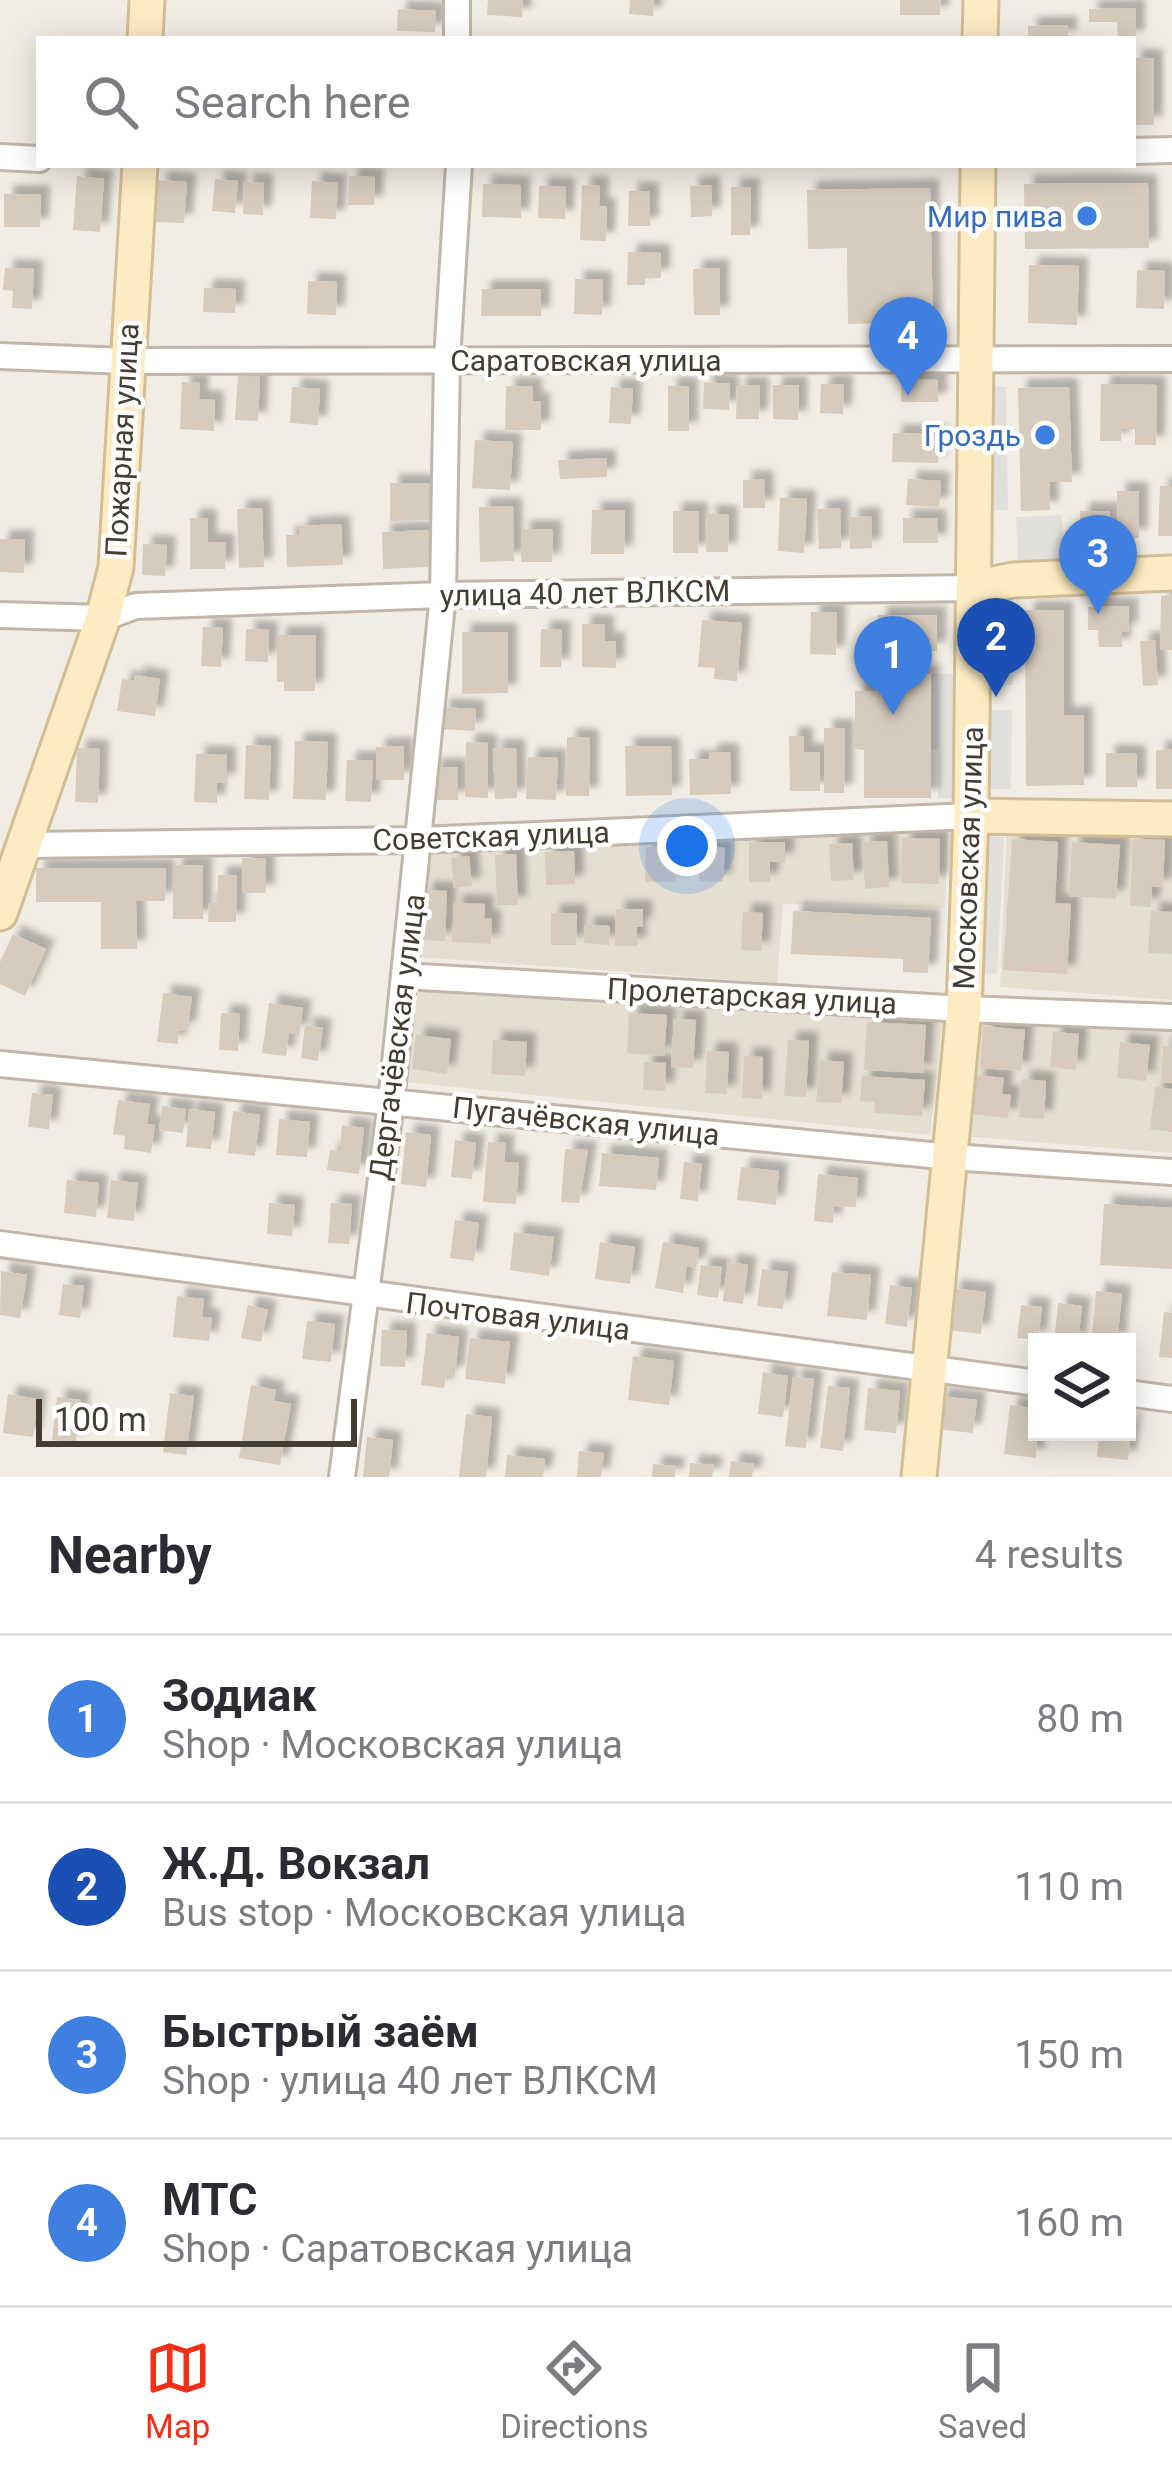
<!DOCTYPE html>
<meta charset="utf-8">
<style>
body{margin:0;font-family:Roboto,sans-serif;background:#f7f7f7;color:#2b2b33}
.controls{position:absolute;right:36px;bottom:36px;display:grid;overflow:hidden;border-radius:0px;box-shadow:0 6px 30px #0003}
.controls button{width:108px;height:108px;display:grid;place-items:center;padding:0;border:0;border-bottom:3px solid #e1e1e2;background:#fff;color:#2b2b33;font:60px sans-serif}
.scale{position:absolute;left:36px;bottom:30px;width:321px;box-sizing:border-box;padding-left:12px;border:6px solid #443d34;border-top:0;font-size:33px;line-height:42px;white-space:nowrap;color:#443d34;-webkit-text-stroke:9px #fff;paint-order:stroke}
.you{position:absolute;left:687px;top:846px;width:42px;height:42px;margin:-30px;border:9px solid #fff;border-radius:50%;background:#1a73e8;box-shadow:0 0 0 18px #1a73e833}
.badge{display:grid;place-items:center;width:78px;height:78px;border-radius:50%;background:#f42f18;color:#fff;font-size:39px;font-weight:700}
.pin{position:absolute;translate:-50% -99px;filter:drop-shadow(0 3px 6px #0008)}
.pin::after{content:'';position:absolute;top:63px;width:42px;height:36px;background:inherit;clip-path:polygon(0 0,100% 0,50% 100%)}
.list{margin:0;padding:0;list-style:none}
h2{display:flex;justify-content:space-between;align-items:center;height:156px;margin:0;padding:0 48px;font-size:51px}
h2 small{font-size:39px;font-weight:400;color:#7c7c81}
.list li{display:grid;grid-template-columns:78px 1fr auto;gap:36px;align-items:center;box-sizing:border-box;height:168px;padding:0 48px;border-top:3px solid #e1e1e2}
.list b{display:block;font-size:45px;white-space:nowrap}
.list p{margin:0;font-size:39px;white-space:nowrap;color:#7c7c81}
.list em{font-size:39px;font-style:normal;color:#7c7c81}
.icon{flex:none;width:66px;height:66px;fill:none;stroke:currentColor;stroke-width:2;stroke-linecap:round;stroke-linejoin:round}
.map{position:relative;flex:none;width:1172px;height:1477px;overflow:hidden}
.search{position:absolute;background:#fff;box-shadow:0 6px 30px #0003;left:36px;right:36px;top:36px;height:132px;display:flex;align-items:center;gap:30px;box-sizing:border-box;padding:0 42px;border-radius:0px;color:#7c7c81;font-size:45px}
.sheet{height:828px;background:#fff}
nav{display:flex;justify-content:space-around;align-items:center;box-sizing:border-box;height:168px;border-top:3px solid #e1e1e2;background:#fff;font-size:33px;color:#7c7c81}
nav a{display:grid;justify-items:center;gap:6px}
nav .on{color:#f42f18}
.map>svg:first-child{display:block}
.residential{fill:#e5dfd2}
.parking{fill:#e2e0dd}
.building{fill:#d6cbbd;filter:url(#shadow)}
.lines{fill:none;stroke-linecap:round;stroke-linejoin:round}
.street-casing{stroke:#c0b7aa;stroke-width:30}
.secondary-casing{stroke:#d1be95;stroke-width:39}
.street{stroke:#fff;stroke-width:24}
.secondary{stroke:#fdecc3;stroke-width:33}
.shop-dot{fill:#3f7fe0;stroke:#fff;stroke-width:4.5}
.labels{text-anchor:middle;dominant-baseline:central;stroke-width:9;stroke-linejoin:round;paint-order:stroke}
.shop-label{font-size:30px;fill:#366cbe;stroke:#fff;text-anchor:end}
.street-label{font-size:30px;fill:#443d34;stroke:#fff}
</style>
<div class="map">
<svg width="1172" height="1477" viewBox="0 0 1172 1477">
<defs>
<filter id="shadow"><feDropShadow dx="9" dy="-9" stdDeviation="3" flood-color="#0004"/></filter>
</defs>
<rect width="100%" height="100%" fill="#f2ede4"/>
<g class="residential">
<path d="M948 825 945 908 783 904 777 983 417 957 426 847Z"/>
<path d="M1007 829 1172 830V1000L1000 987Z"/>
<path d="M415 990 943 1016 930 1135 405 1082Z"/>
<path d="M972 1020 1172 1030V1153L961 1136Z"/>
</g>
<g class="parking">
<path d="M986 387H1006L1008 510H987Z"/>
<path d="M1062 515 1064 559 1018 561 1016 517Z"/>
<rect x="991" y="607" width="22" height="78"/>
<path d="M929 674H953V798H938V750L929 749Z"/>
<path d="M990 710H1012L1011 789H990Z"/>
<path d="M982 836 1004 837 997 974 975 973Z"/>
</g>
<g class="building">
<path d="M488 0H523L522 17 487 15Z"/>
<path d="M630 0H654L653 16 629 14Z"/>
<path d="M900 0H941L940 15H900Z"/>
<path d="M1136 8V39H1118L1117 22H1089V9Z"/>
<path d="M398 9 436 11 435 32 397 31Z"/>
<path d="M1068 25V39H1028V26Z"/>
<rect x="1133" y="58" width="21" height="67"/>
<path d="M77 176 104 179 100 232 73 230Z"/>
<path d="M349 176 375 177 374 205H348Z"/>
<path d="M215 179 238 181 235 213 212 211Z"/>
<path d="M158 180 187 182 184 223 156 222Z"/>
<path d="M312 181 338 183 336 219 310 218Z"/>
<path d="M244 182 264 183 263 215 243 214Z"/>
<path d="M1148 183 1149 248 1025 249 1024 184Z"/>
<path d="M483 184 521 185V218L482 217Z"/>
<path d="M582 185 600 186 599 206 607 207 606 241 580 240Z"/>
<path d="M711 185 712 216 691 217 690 186Z"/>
<path d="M539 186 566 187 565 219 538 218Z"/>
<path d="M731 187H751L750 235H731Z"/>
<path d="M930 188 933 322 848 324 847 248 808 249 807 190Z"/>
<path d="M629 191H650V226H628Z"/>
<path d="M4 194H41L40 227H4Z"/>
<path d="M628 252 661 253V278H645V285H627Z"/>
<path d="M1029 265 1079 266 1077 325 1028 323Z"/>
<path d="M5 268 34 269 32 309 12 308 13 291 3 290Z"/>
<path d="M720 268V315H694L693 269Z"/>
<path d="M1137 270 1165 271 1164 309 1136 308Z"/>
<path d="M575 279 603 280 602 315 574 314Z"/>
<path d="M308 281 337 282 336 315 307 314Z"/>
<path d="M204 288 236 289 235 313 203 312Z"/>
<path d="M482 289H541V316H481Z"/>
<path d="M238 375 260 377 258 421 235 420Z"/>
<path d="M902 379 938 380V402H901Z"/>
<path d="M182 382 200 383 199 399 215 400 214 431 180 429Z"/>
<path d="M704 382 730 384 729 410 703 409Z"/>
<path d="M821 384H844L843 414 820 413Z"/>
<path d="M1101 384 1157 385 1156 445H1135V429H1121V441H1100Z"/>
<path d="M737 385 760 386 759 419H736Z"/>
<path d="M773 385H799L798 420 773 419Z"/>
<path d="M506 386 533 387V401H541V430H505Z"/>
<rect x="668" y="386" width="21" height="45"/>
<path d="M292 387 320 389 318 425 290 423Z"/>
<path d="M611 387 633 389 631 424 609 423Z"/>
<path d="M1069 387 1072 482H1049L1050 510 1021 511 1018 388Z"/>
<path d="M893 433 939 434 938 463 892 462Z"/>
<path d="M475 440 513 442 510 490 472 488Z"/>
<path d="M607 458V477L560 479 558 460Z"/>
<path d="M764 479 765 508H743V480Z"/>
<path d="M908 479 941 481 939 507 906 505Z"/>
<path d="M390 483H429L430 520 390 521Z"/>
<path d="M1160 486H1172V536H1158Z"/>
<rect x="1117" y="491" width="22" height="47"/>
<path d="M780 498 807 499 804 553 778 551Z"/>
<path d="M513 506 514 561 480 562 479 507Z"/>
<path d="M262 508 264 567 239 568 237 509Z"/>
<path d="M840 508 841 548 819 549 817 509Z"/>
<path d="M592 510H625L624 554H591Z"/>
<path d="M673 511H699L698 553H673Z"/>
<rect x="1080" y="511" width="30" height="29"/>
<path d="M707 513 729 515 728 552H706Z"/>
<path d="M871 516 872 548 850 549 849 517Z"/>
<path d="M190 518H208V542H226L225 569H190Z"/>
<path d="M903 518H937L938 543H903Z"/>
<path d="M341 524 343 565 287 567 286 535H299V526Z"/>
<path d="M521 529H553L552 562H521Z"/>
<path d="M428 530 430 567 383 569 382 532Z"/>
<path d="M0 539H25L24 573 0 572Z"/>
<path d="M143 544 167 545 165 576 142 575Z"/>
<path d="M1161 596H1172V650H1160Z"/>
<path d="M1129 606V631L1122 632V647H1099L1098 630H1088V607Z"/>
<path d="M1025 610H1064V715H1084V785L1026 786Z"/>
<path d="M811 612H837L836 655 810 654Z"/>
<rect x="878" y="615" width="59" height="36"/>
<path d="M702 620 742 623 737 681 714 679 715 668 698 667Z"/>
<path d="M582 624H605V641H616V668L582 667Z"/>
<path d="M203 627 223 628 221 667 201 666Z"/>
<path d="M246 629 269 630 268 662 245 661Z"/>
<path d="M541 629 562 630 561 667H540Z"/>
<path d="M462 632H508V693L462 694Z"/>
<path d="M277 635H316L315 691H284V682H277Z"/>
<path d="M1155 640 1158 685 1143 686 1140 641Z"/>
<path d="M875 674H931V798H864V750L855 749V691H875Z"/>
<path d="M135 675 160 679 155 716 117 711 122 679 134 681Z"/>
<path d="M441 707 476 709 475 731 440 729Z"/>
<path d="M824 728H845L844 793H824Z"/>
<path d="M789 736H804V752H820V791H790Z"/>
<path d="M567 737 590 738 589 796H566Z"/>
<path d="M295 741 328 742 326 800 293 799Z"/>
<path d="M466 742 488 743V798L465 797Z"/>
<path d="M246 745 271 746 269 800 244 799Z"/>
<path d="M404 746V780H376V747Z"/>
<path d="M625 746H671L672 795 626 796Z"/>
<path d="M77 748 100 749 98 803 75 802Z"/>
<path d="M493 748H516L517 798 495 799Z"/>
<path d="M1172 749V789H1156V750Z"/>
<path d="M709 752H730L731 794 690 795 689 759H709Z"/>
<path d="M1106 753 1137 754V787H1106Z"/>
<path d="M196 754 227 755V783L217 782V803L194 802Z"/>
<path d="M528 757 558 758 556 800 526 799Z"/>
<path d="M347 760H373L371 802 345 801Z"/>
<path d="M432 767H458V800H431Z"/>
<path d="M902 838 940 839 939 884 901 883Z"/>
<path d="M1012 839 1058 842 1055 903 1071 904 1067 974 1003 970Z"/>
<path d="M1133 839 1165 840 1163 887H1152L1151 907 1130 906Z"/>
<path d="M887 841 889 887 865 889 862 842Z"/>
<path d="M749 842H785V862H770V882H749Z"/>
<path d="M1072 842 1120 845 1116 899 1069 896Z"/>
<path d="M852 843 854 880 831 881 829 844Z"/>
<path d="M701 846 725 848 723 882 699 881Z"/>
<path d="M646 847H676L675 882H645Z"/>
<path d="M574 851 575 884 546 885 545 852Z"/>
<path d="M516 854 518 905H497L495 855Z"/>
<path d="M469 856 472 886 454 888 451 858Z"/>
<path d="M242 858H266V893H243Z"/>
<rect x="173" y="865" width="30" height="54"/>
<path d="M36 868H166L165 901H136L137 949H101V902H36Z"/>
<path d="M218 875H237L236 922H208L209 903H217Z"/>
<path d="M424 890 447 891 445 941 422 940Z"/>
<path d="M454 903 485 904 484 918 492 919 491 944 452 942Z"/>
<path d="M616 909H643V927H637V946H615Z"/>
<path d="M793 911 931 918 928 973 903 972V959L791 954Z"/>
<path d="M1151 911 1172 912V954L1148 953Z"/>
<path d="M743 912 763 913 761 951 741 950Z"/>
<path d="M551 913H577L576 945H551Z"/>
<path d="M585 925 610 926 609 945 584 943Z"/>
<path d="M13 934 46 949 25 996 0 984V962Z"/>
<path d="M163 993 192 997 187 1031 179 1030 178 1044 157 1042Z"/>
<path d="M269 1003 303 1008 299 1034 289 1033 286 1056 262 1053Z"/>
<path d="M221 1013 240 1014 238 1051 219 1050Z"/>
<path d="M629 1013 667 1015 664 1056 627 1053Z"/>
<path d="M674 1019 696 1020 693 1068 671 1067Z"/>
<path d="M867 1022 926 1025 923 1073 864 1070Z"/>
<path d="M305 1025 323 1028 318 1061 301 1058Z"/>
<path d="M983 1026 1025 1030 1021 1071 980 1068Z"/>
<path d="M1053 1032 1079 1034 1076 1070 1050 1067Z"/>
<path d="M416 1035 451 1039 447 1074 412 1069Z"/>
<path d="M493 1040 527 1042 525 1076 491 1074Z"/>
<path d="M788 1040 809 1041 806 1097 784 1096Z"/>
<path d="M1120 1042 1150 1045 1146 1081 1117 1078Z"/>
<path d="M1163 1046 1172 1047V1083H1161Z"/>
<path d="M707 1051 729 1052 727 1094 705 1093Z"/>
<path d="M744 1056 763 1057 762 1099 742 1098Z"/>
<path d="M820 1060 844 1062 841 1103 816 1102Z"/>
<path d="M644 1062 666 1063 665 1091 643 1090Z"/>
<path d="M976 1075 1004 1078 1002 1094 1011 1095 1008 1118 972 1114Z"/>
<path d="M862 1076 925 1080 922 1116 874 1113 875 1102 860 1101Z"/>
<path d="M1022 1079 1046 1081 1044 1119 1019 1117Z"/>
<path d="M1155 1087 1172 1089V1132L1150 1129Z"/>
<path d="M32 1093 53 1095 49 1129 28 1127Z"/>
<path d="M118 1100 150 1104 147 1124 155 1125 151 1153 124 1149 125 1136 113 1134Z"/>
<path d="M162 1106 186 1109 183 1133 159 1130Z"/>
<path d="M189 1109 215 1112 211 1149 186 1147Z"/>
<path d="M233 1111 260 1115 255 1156 228 1153Z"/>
<path d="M279 1119 310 1122 307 1157 276 1155Z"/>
<path d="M342 1125 364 1128 359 1174 327 1170 330 1150 340 1151Z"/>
<path d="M406 1132 431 1135 426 1187 401 1184Z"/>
<path d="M455 1140 476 1143 472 1179 451 1177Z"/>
<path d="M488 1142 506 1143 504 1162 519 1163 516 1204 483 1202Z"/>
<path d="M565 1149 588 1150 579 1203 561 1202Z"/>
<path d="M602 1153 659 1158 656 1190 599 1186Z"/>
<path d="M684 1162 702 1164 698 1201 680 1199Z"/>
<path d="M741 1167 779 1171 776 1205 737 1200Z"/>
<path d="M818 1174 858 1178 856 1207 834 1206 833 1223 814 1221Z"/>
<path d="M67 1180 99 1183 96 1217 64 1213Z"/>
<path d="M111 1180 138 1183 134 1221 107 1218Z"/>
<path d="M269 1203 295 1205 292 1236 267 1234Z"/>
<path d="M331 1203 352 1204 349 1244 328 1243Z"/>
<path d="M1104 1204 1172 1208V1269L1100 1265Z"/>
<path d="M455 1220 479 1223 474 1261 450 1258Z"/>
<path d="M514 1232 554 1237 549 1276 510 1270Z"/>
<path d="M600 1242 635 1247 630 1284 595 1279Z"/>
<path d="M663 1242 699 1248 696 1268 687 1266 683 1293 655 1288Z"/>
<path d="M728 1262 748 1265 743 1304 723 1301Z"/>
<path d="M701 1265 722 1267 718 1298 697 1295Z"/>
<path d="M762 1269 788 1272 783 1309 757 1306Z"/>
<path d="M1 1271 27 1275 20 1318 0 1315Z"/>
<path d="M832 1272 871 1275 867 1320 827 1316Z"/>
<path d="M63 1284 84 1286 80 1318 59 1315Z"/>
<path d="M890 1285 912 1288 907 1327 885 1324Z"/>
<path d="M952 1288 986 1292 981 1334 947 1330Z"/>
<path d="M1096 1291 1122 1294 1117 1342H1091Z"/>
<path d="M177 1296 204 1299 202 1317 212 1318 209 1341 173 1337Z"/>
<path d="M1058 1303 1082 1306 1078 1342H1054Z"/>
<path d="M248 1305 268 1310 261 1342 241 1338Z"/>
<path d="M1021 1305 1042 1307 1038 1340 1017 1338Z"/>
<path d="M1164 1312 1172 1313V1358L1159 1357Z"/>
<path d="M307 1321 335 1324 331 1362 302 1359Z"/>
<path d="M382 1330 407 1331 405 1367 380 1366Z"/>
<path d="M427 1333 459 1337 455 1376 446 1375 444 1388 421 1385Z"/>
<path d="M470 1338 510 1342 505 1384 465 1379Z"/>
<path d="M633 1356 674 1361 669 1405 628 1400Z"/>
<path d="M763 1372 788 1376 783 1417 758 1414Z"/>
<path d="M793 1377 814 1379 806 1448 785 1446Z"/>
<path d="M251 1385 276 1390 274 1401 291 1404 280 1465 239 1458Z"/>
<path d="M828 1386 850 1388 843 1451 820 1448Z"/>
<path d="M868 1388 900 1391 896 1433 864 1430Z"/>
<path d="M170 1393 194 1396 186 1455 163 1452Z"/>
<path d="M8 1394 38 1399 33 1437 3 1433Z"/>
<path d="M939 1396 977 1400 973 1433 935 1429Z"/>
<path d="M57 1397 81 1400 76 1443 52 1440Z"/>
<path d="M1010 1405 1037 1409 1036 1458 1004 1454Z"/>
<path d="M466 1414 492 1417 486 1477H459Z"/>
<path d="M1127 1420 1132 1421 1128 1460 1097 1457 1099 1432H1127Z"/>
<path d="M367 1437 393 1440 389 1477H363Z"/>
<path d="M579 1451 604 1453 601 1477H577Z"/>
<path d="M507 1455 545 1459 543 1477H505Z"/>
<path d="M731 1461 754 1464 752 1477H729Z"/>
<path d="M690 1463 714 1465 712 1477H689Z"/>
<path d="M653 1464 676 1466 675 1477H652Z"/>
</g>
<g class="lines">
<defs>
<g id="street">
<path d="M457 0V39"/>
<path d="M1133 151 1172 150"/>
<path d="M0 157 39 159"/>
<path d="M0 356 126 361 1172 359"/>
<path d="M0 615 103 618 136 606 443 595 974 588"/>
<path d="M26 845 420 840 971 816"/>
<path d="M404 976 964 1009 1172 1017"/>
<path d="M0 1064 951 1157 1172 1172"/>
<path d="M0 1244 1037 1383"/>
<path d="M1127 1393 1172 1399"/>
<path d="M342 1477 391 1102 443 595 447 360 459 165"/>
</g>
<g id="secondary">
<path d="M145 39 147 0"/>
<path d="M980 39 981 0"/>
<path d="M974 588 1013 580 1172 573"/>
<path d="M971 816 1172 819"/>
<path d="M0 913 103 618 116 567 140 165"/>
<path d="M919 1477 964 1009 971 816 978 165"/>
</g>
</defs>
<use href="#street" class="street-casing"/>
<use href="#secondary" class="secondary-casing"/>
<use href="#street" class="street"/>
<use href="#secondary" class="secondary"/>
</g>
<g class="shop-dot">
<circle cx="1087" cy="216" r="12"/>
<circle cx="1045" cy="435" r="12"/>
</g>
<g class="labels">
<g class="shop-label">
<text x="1063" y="216">Мир пива</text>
<text x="1021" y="435">Гроздь</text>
</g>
<g class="street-label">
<text x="586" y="360">Саратовская улица</text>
<text transform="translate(122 440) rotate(-87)">Пожарная улица</text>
<text transform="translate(585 593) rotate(-1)">улица 40 лет ВЛКСМ</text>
<text transform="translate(491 836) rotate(-2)">Советская улица</text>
<text transform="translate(968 858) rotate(-88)">Московская улица</text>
<text transform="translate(752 996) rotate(3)">Пролетарская улица</text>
<text transform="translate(397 1037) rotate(-83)">Дергачёвская улица</text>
<text transform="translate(586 1121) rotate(6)">Пугачёвская улица</text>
<text transform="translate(518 1316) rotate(7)">Почтовая улица</text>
</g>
</g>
</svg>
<div class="controls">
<button><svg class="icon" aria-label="layers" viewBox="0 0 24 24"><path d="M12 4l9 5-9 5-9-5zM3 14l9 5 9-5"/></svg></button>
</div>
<div class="scale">100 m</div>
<div class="you"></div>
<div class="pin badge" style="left:893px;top:715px;background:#3f7fe0">1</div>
<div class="pin badge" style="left:996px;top:697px;background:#1a4fb4">2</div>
<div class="pin badge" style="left:1098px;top:614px;background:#3f7fe0">3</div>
<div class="pin badge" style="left:908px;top:396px;background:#3f7fe0">4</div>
<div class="search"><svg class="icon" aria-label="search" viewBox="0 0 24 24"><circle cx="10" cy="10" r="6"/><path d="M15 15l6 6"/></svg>Search here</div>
</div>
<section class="sheet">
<h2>Nearby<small>4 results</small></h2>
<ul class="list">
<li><span class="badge" style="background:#3f7fe0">1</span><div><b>Зодиак</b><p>Shop · Московская улица</p></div><em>80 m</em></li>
<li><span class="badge" style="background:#1a4fb4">2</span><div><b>Ж.Д. Вокзал</b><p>Bus stop · Московская улица</p></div><em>110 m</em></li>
<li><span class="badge" style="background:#3f7fe0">3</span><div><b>Быстрый заём</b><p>Shop · улица 40 лет ВЛКСМ</p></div><em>150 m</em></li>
<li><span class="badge" style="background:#3f7fe0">4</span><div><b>МТС</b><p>Shop · Саратовская улица</p></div><em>160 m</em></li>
</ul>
</section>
<nav>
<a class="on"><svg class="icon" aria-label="map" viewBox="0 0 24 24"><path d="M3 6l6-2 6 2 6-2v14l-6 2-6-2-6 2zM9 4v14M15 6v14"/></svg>Map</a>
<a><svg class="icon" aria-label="directions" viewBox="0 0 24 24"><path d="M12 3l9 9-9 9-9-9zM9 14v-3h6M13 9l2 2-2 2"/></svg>Directions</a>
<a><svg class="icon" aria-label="saved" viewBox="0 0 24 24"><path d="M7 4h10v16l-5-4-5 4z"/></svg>Saved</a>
</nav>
